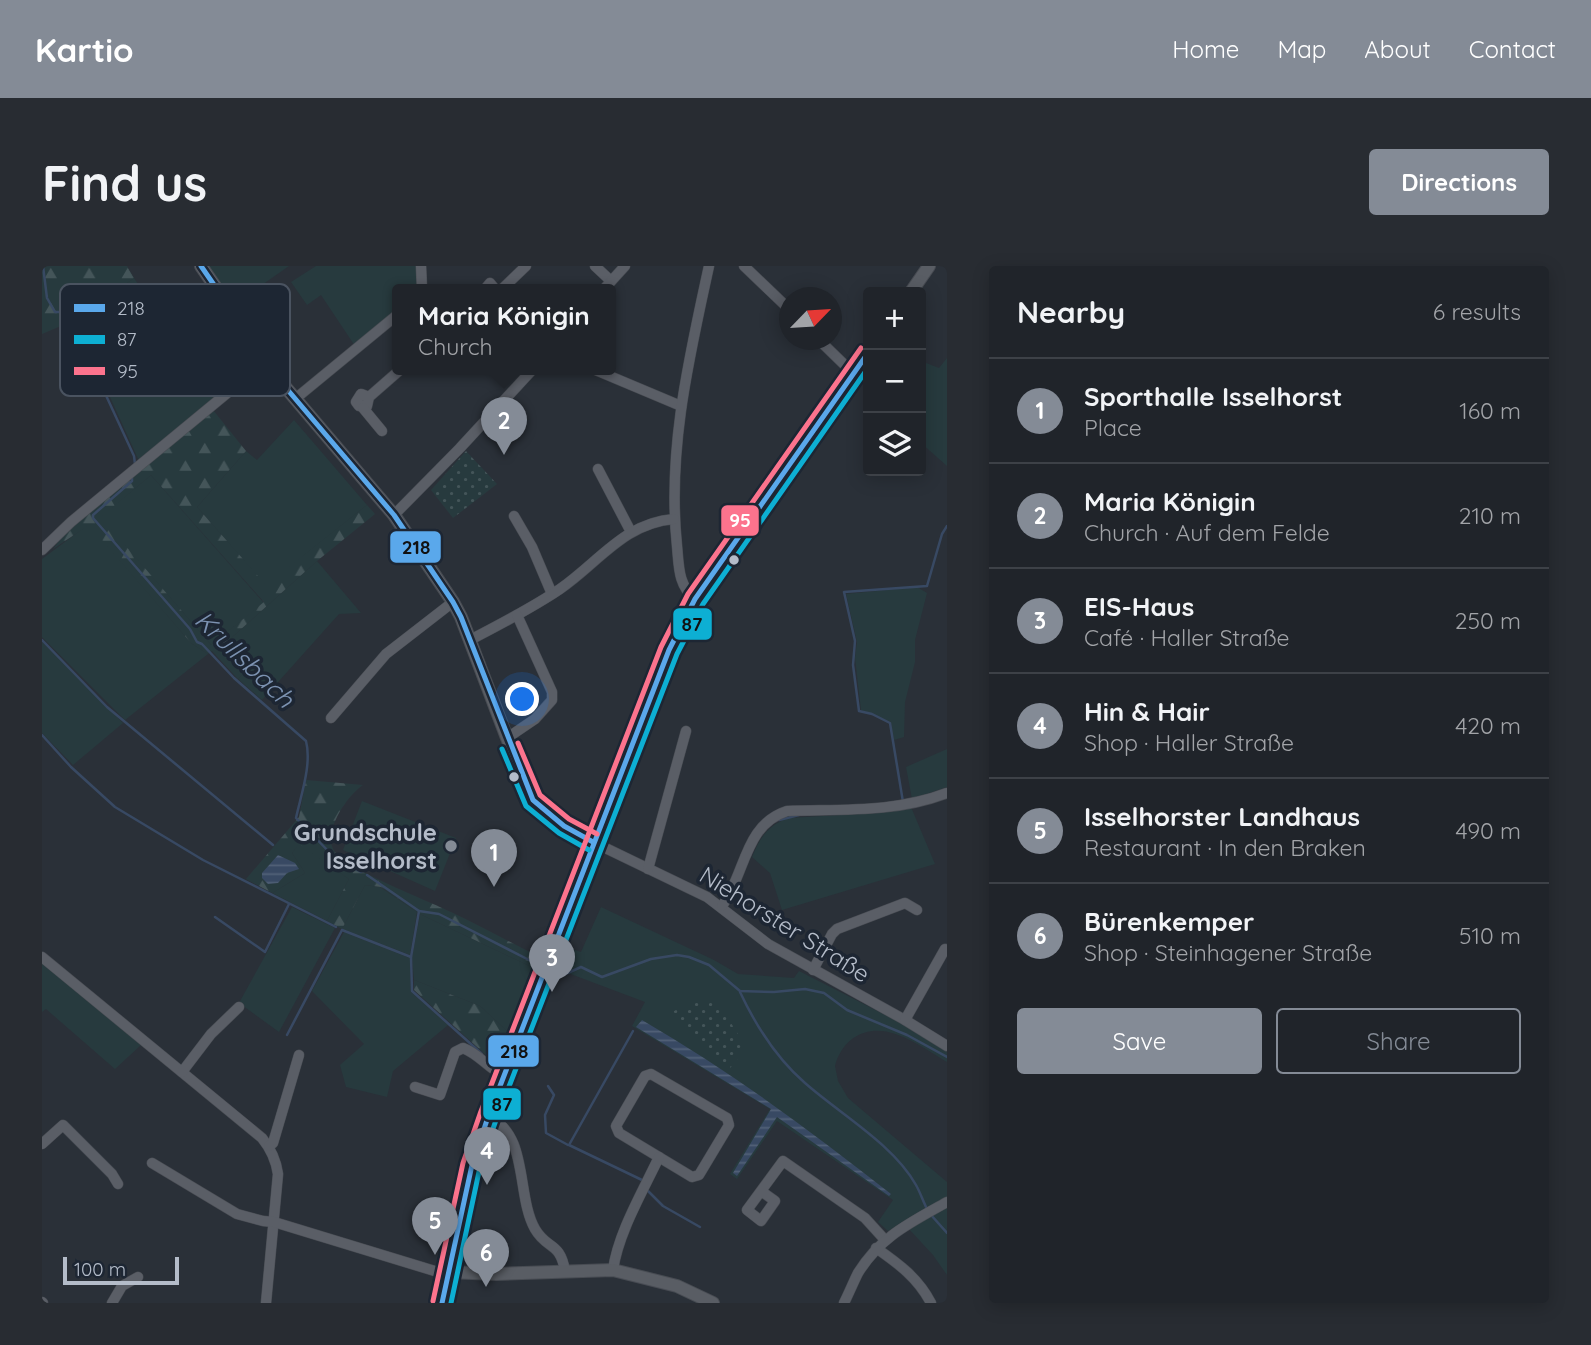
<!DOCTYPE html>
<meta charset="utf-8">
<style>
body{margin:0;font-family:Quicksand,sans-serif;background:#282c32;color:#f1f3f6}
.controls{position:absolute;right:21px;top:21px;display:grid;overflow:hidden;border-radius:7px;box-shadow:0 4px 18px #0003}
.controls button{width:63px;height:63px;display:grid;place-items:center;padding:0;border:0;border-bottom:2px solid #3d4147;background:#20242a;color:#f1f3f6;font:35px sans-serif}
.compass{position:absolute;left:737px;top:21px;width:63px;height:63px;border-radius:50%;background:#20242a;box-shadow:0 4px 18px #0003;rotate:65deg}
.scale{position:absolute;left:21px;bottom:18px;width:116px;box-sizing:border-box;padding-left:7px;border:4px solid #b4bcc9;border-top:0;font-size:19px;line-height:24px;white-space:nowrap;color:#b4bcc9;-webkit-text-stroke:5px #1d2633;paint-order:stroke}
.you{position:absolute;left:481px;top:434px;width:24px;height:24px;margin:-18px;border:5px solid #fff;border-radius:50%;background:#1a73e8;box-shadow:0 0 0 10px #1a73e833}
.badge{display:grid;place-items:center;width:46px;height:46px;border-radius:50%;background:#848b96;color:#fff;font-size:23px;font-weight:700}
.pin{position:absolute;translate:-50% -58px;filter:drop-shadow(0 2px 4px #0008)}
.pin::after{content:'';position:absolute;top:37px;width:24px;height:21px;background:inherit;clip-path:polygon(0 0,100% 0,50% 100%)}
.popup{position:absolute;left:350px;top:18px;width:224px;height:91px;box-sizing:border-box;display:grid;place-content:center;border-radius:7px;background:#20242a;filter:drop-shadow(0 2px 5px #0005);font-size:23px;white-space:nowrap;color:#a2a4a8}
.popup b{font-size:26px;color:#f1f3f6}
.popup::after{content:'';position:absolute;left:50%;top:100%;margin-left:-14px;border:14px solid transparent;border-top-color:#20242a}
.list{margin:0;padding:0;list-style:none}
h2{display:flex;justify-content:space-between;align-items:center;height:91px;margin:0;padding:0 28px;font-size:30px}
h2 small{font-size:23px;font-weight:400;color:#a2a4a8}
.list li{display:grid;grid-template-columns:46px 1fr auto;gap:21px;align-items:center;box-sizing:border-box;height:105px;padding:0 28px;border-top:2px solid #3d4147}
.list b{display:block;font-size:26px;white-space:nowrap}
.list p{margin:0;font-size:23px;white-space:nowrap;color:#a2a4a8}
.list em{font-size:23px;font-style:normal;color:#a2a4a8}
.actions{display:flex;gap:14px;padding:21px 28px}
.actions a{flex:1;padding:16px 0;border:2px solid #848b96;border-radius:7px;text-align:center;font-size:24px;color:#848b96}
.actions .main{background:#848b96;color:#fff}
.icon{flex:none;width:38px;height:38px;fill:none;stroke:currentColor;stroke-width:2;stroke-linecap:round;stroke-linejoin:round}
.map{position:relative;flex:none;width:905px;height:1037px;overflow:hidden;border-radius:7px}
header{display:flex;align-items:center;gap:42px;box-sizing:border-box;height:98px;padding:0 35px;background:#848b96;color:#fff}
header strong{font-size:33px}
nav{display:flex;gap:38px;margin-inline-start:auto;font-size:24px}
.intro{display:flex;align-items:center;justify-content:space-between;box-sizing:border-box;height:168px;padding:0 42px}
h1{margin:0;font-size:49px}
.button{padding:18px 32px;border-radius:7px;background:#848b96;color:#fff;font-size:24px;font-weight:700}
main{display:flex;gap:42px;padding:0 42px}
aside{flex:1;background:#20242a;border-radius:7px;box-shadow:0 4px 18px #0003}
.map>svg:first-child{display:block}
.grass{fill:#273a3e}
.forest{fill:url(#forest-firs);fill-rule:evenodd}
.park{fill:url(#park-dots)}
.water{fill:url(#water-rules)}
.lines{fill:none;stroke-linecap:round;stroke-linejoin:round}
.stream{stroke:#384963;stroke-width:2.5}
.street-casing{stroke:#484c53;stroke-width:11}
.secondary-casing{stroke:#484c53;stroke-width:14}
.street{stroke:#5a5e66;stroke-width:10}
.secondary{stroke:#595d64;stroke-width:12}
.bus-1-casing{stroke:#1d2633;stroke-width:10}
.bus-2-casing{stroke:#1d2633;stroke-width:10}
.bus-3-casing{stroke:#1d2633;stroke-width:10}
.bus-1{stroke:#5aa8eb;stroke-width:5}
.bus-2{stroke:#0dafd3;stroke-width:5}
.bus-3{stroke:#fc738d;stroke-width:5}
.bus-dot{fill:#b4bcc9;stroke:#1d2633;stroke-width:2.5}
.poi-dot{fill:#848b96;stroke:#1d2633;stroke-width:2.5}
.labels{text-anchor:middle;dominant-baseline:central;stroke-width:7;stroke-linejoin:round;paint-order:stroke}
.poi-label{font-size:24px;font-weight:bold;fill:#b4bcc9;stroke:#1d2633;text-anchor:end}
.street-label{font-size:24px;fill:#b4bcc9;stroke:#1d2633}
.water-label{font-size:26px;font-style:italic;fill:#7c92b1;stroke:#1d2633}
.key{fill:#1d2633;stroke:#4a5360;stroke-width:2}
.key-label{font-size:19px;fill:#b4bcc9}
.line-badge{stroke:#1d2633;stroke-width:2.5}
.badge-label{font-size:19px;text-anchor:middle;font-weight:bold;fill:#fff}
.pale-badge-label{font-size:19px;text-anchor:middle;font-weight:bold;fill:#111}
</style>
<header>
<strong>Kartio</strong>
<nav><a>Home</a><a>Map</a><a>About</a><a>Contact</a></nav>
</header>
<div class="intro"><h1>Find us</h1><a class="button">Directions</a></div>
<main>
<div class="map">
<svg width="905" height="1037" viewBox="0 0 905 1037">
<defs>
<pattern id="forest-firs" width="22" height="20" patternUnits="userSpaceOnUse" patternTransform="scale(1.75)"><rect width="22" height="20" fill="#273a3e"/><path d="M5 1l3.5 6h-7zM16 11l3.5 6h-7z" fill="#445559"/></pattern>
<pattern id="park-dots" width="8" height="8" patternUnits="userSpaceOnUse" patternTransform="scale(1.75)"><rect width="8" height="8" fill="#273a3e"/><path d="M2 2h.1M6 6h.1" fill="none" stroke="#445559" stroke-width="1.8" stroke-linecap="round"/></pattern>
<pattern id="water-rules" width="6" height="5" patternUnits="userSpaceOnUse" patternTransform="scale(1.75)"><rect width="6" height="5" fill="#384963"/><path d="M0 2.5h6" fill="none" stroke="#526178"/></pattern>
</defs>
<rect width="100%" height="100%" fill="#2a3038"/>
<g class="grass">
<path d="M165 0H247L191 39Z"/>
<path d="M274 0H376L377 23H355V45L313 80 279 29 265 39 249 16Z"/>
<path d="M92 12 173 133 97 195 33 54Z"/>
<path d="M905 92V200L879 177V95L897 102Z"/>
<path d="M252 154 325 239 224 320 155 241 204 185 215 194Z"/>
<path d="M109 209 222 337 169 379 58 251Z"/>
<path d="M47 258 149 377 166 388 83 454 0 371V293Z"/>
<path d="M275 295 319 347 297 348 220 434 196 413 212 396 188 373Z"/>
<path d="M875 321 885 327 873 374V396L863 436 862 471 852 474 849 456 819 444 813 392 815 376 804 328Z"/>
<path d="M0 376 81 457 31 499 0 467Z"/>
<path d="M905 483V521L870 533 864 501Z"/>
<path d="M320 535 414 572 393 625 301 584Z"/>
<path d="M869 541 893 598 740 644 728 607 710 591C718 572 725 560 746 552L834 547Z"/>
<path d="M257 577 307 613 285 655 230 627 263 607 250 587Z"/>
<path d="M323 619 338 621 375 646 368 689 300 663Z"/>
<path d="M250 641 293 662 237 766 197 737Z"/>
<path d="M559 641 672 694 696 708 752 712 757 705 863 759 905 786V796C878 780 841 750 810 773 802 779 795 790 793 800L796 815 806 832 905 916V932L846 965 836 956 851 934 735 855 695 913 688 908 728 843 590 760 603 736 510 701 519 679 539 686Z"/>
<path d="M378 648 492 702 466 766 438 740 372 714 370 691Z"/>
<path d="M302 666 368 692 369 726 406 759 351 805 345 831 304 821 298 799 322 778 270 725Z"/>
<path d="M0 696 99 779 73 803 4 743 0 746Z"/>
<path d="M905 941V1009L891 989 867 963Z"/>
</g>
<g class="forest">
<path d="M0 0H85L92 12 33 54 0 68Z"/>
<path d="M171 144 204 185 155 241 224 319 325 239 333 248 275 295 188 373 212 396 196 413 170 385 166 388 149 377 47 259 11 283 19 272 41 251ZM109 209 222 336 169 379 59 251Z"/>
<path d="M264 514 321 519C306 529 282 563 291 583 300 602 387 635 409 646 439 660 467 676 496 690L492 702 378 648 339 621 323 619 300 663 285 655 307 613 257 578 250 587 263 607 230 627 204 613 257 551Z"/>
<path d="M372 714 438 740 466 766 455 799 372 724Z"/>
</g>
<g class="park">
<path d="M424 185 455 218 411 252 389 224Z"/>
<path d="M668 734 682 746 701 776 698 790 688 802 661 781 628 747 652 735Z"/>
</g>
<g class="water">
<path d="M236 589 253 597 257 603 245 607 236 617 226 618 220 612V607Z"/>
<path d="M600 754C688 805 769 865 849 928L847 930 735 851 695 910 691 907 729 843 594 761Z"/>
</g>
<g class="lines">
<g class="stream">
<path d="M1 0 5 32 13 46H23L31 58 92 190 93 198"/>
<path d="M90 212V215L51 249V252L148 363 155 376 160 378 192 412 264 475C270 498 259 529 254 552L294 593 319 606"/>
<path d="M0 374 65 441 231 579"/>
<path d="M0 469 29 501 73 541 161 594 294 661"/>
<path d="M861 536 848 457 830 448 817 445 811 399 813 375 802 326 885 320 900 268 905 260"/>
<path d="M737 554 757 549"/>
<path d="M325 609 377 645 397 648 489 695"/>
<path d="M377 645 369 691 370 725 440 788"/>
<path d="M173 651 223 686 247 638"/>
<path d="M300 664 369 691"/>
<path d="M508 706 519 710 539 701 560 711 609 693 635 689 647 691 667 699 698 725 732 726 763 723 782 727 805 744 865 769 905 791"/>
<path d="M698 726C714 760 734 792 763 817 798 848 851 878 874 919 878 926 881 935 885 943"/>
<path d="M591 765 527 879 600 914"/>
<path d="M245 769 300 664"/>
<path d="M506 820 512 829 503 849 504 867 526 879"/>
<path d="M606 925 621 940 658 961"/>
<path d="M889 949 905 967"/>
</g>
<defs>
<g id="street">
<path d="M379 0 380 23"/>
<path d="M553 0 569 15"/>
<path d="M702 0 748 44"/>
<path d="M443 23 448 17 453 23"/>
<path d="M460 23 484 0"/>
<path d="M562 23 583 0"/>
<path d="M777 74 812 108"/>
<path d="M551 103 639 140"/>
<path d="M327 131 319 128 314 136 317 140H325L327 131 359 103"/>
<path d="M253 133 355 49"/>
<path d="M321 142 340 165"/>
<path d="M556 203 589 266"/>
<path d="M352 249 418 182 491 103"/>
<path d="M472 250 490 281 510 328"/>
<path d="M0 284 29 256 224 95"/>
<path d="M653 333C636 319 637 301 635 280 625 185 647 92 667 0"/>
<path d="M428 374C459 358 490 342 518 323 557 296 582 257 632 253"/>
<path d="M289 452 344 388 411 336"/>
<path d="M465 472 493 453 510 434V426L475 349"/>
<path d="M551 576 665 631 726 678 863 754 905 780"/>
<path d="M606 603 644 465"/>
<path d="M680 640C704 607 702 559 745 545 799 543 853 547 905 527"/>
<path d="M0 691 220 872C229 883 234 894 236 908L224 1037"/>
<path d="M771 704 790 668 795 663 863 637 875 644"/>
<path d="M863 754 903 683"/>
<path d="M140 806 169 768 197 741"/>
<path d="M609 808 685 852 687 859 657 909 650 911 577 867 574 860 603 810Z"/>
<path d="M373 821 398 829 413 786 421 782C437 788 446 802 461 809"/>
<path d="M446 851C487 867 474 930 493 963 505 984 518 975 523 1005"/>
<path d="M0 878 21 859 70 908 76 918"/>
<path d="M227 880 231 877 257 789"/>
<path d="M110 897 195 948 221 955 232 956 396 1006H407"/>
<path d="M719 925 733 935 719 955 705 944 741 895 823 952 843 974"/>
<path d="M834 982C857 998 876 1012 889 1037"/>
<path d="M571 1004C576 967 601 925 617 891"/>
<path d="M0 1036 1 1037"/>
<path d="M70 1037 80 1020 96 1011"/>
<path d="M802 1037C807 1027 811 1017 816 1007 839 970 868 957 905 936"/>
</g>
<g id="secondary">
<path d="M159 0 239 116 352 249 411 336 419 351 465 472 491 534 522 560 551 576"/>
<path d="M869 26 887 0"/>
<path d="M407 1006 454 1008 571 1004 635 1020 671 1037"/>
<path d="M400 1037 430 899 446 851 518 661 627 384 653 333 826 87"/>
</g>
</defs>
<use href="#street" class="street-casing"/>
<use href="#secondary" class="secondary-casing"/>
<use href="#street" class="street"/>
<use href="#secondary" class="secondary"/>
<defs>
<g id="bus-1">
<path d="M159 0 239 116 352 249 411 336 419 351 491 534 522 560 551 576"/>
<path d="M400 1037 430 899 446 851 627 384 653 333 826 87"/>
</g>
<g id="bus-2">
<path d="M460 483 484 540 517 567 547 584"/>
<path d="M409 1037 438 901 454 854 635 388 661 338 826 102"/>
</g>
<g id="bus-3">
<path d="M476 477 498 529 527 553 555 568"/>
<path d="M391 1035 421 897 438 848 619 381 646 328 819 82"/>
</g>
</defs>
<use href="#bus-1" class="bus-1-casing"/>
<use href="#bus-2" class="bus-2-casing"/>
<use href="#bus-3" class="bus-3-casing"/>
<use href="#bus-1" class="bus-1"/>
<use href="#bus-2" class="bus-2"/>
<use href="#bus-3" class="bus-3"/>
</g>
<g class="bus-dot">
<circle cx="692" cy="294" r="6"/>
<circle cx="472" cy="511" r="6"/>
</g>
<circle class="poi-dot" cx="409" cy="580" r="7"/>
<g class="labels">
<g class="poi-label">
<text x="395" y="566">Grundschule<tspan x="395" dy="28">Isselhorst</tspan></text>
</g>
<g class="street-label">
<text transform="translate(743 658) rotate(32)">Niehorster Straße</text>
</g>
<g class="water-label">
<text transform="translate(203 393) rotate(44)">Krullsbach</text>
</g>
</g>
<rect x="18" y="18" width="230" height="112" rx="10" class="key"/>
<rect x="32" y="38" width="31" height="8" fill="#5aa8eb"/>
<rect x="32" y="69" width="31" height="9" fill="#0dafd3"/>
<rect x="32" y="101" width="31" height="8" fill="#fc738d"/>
<g class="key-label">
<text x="75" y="49">218</text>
<text x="75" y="80">87</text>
<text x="75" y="112">95</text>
</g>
<g class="line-badge">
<rect x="678" y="238" width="40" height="33" rx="7" fill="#fc738d"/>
<rect x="347" y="264" width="53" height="34" rx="7" fill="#5aa8eb"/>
<rect x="630" y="341" width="41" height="34" rx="7" fill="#0dafd3"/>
<rect x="445" y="768" width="53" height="34" rx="7" fill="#5aa8eb"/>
<rect x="440" y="821" width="40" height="34" rx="7" fill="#0dafd3"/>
</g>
<g class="badge-label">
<text x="698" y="261">95</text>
</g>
<g class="pale-badge-label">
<text x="374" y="288">218</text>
<text x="650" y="365">87</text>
<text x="472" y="792">218</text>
<text x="460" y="845">87</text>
</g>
</svg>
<div class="controls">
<button>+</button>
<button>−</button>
<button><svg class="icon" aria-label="layers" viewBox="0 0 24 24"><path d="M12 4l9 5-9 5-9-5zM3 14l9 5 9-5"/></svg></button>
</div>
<svg class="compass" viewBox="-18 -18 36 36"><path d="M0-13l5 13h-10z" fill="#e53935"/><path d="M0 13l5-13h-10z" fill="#a2a4a8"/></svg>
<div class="scale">100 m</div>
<div class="you"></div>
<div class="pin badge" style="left:452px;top:621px">1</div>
<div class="pin badge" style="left:462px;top:189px">2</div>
<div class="popup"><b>Maria Königin</b>Church</div>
<div class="pin badge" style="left:510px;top:726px">3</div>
<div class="pin badge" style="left:445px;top:919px">4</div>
<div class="pin badge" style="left:393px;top:989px">5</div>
<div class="pin badge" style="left:444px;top:1021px">6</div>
</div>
<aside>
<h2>Nearby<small>6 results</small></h2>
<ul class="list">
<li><span class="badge">1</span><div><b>Sporthalle Isselhorst</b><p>Place</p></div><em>160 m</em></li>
<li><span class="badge">2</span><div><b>Maria Königin</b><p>Church · Auf dem Felde</p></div><em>210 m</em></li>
<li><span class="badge">3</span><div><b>EIS-Haus</b><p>Café · Haller Straße</p></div><em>250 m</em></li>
<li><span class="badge">4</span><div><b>Hin &amp; Hair</b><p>Shop · Haller Straße</p></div><em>420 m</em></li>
<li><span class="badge">5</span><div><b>Isselhorster Landhaus</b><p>Restaurant · In den Braken</p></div><em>490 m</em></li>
<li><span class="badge">6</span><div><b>Bürenkemper</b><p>Shop · Steinhagener Straße</p></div><em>510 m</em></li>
</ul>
<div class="actions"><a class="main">Save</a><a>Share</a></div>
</aside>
</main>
